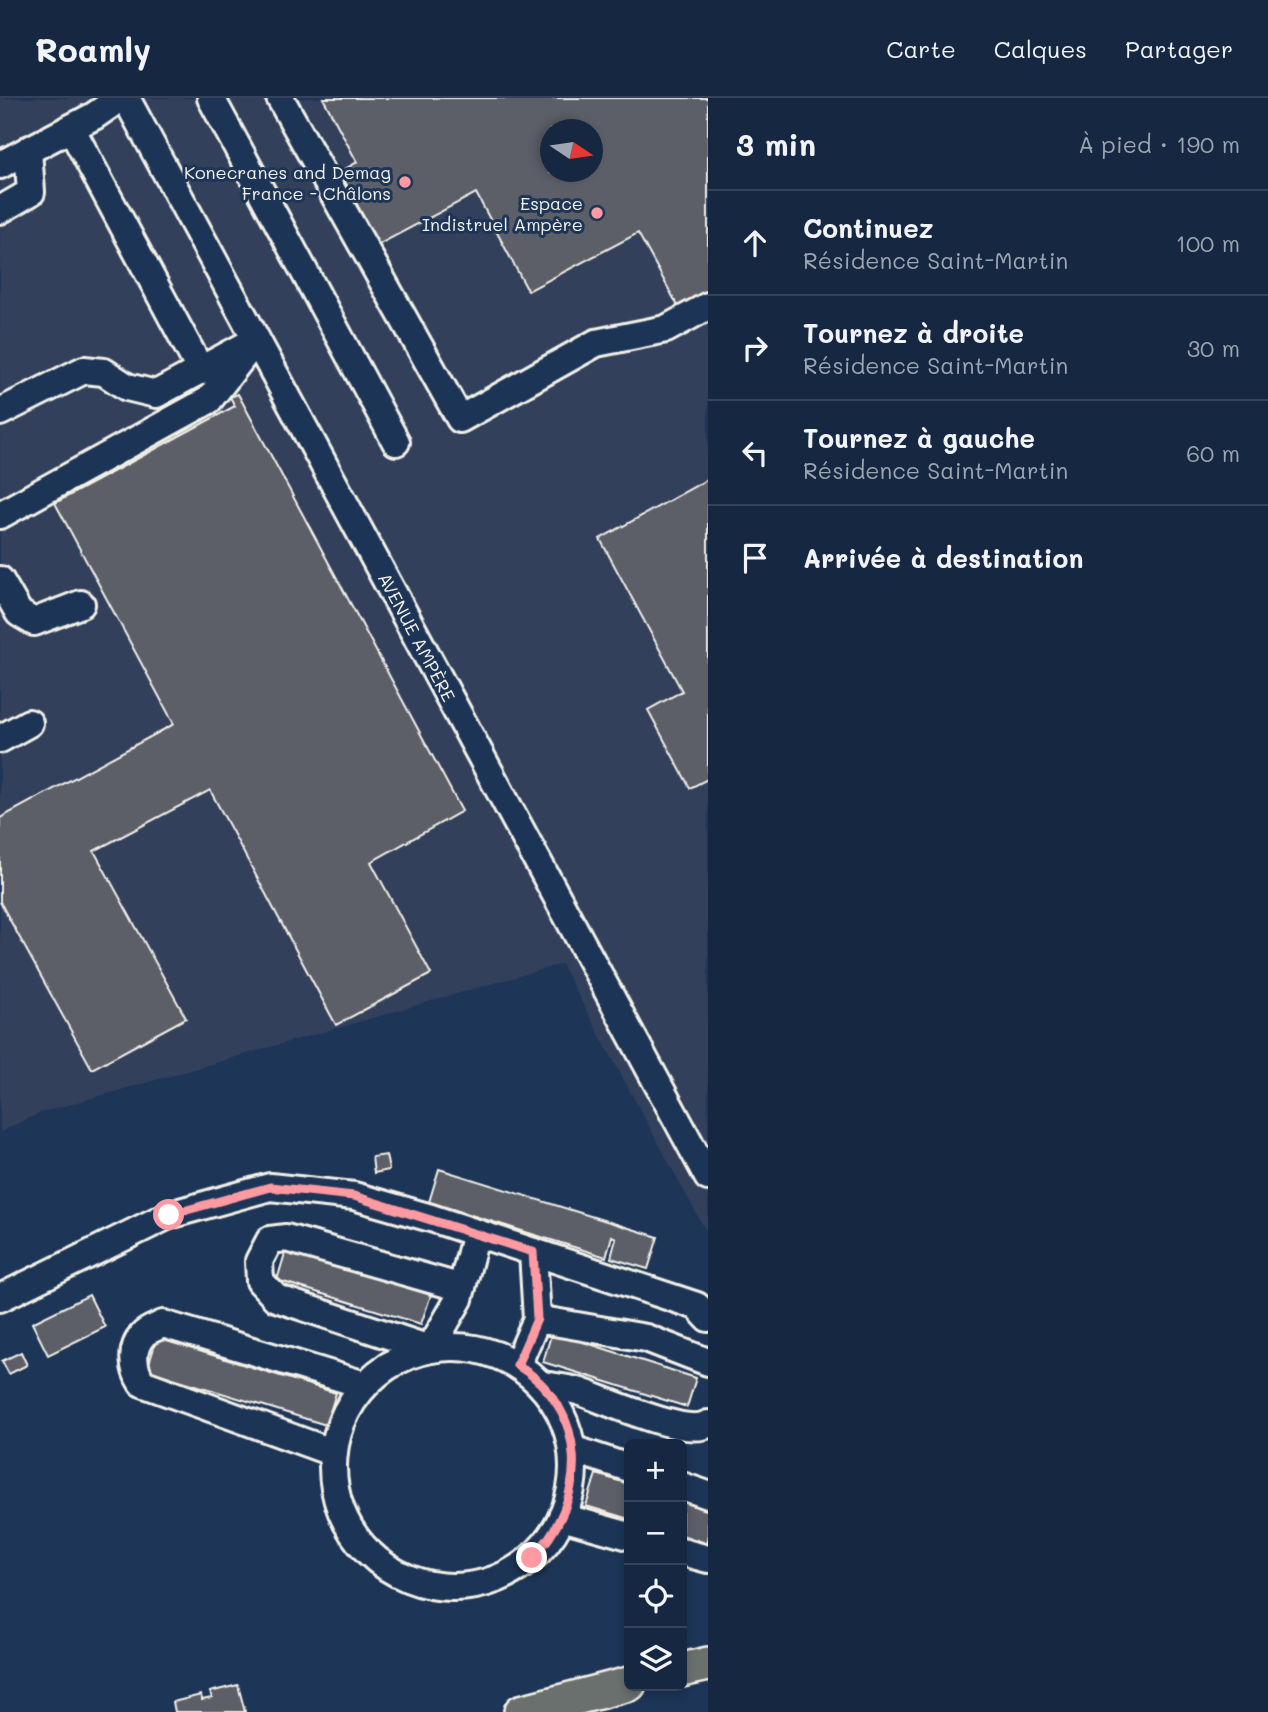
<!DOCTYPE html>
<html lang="fr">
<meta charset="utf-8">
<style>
body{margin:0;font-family:Mali,sans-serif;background:#23344c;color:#f1f3f6}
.controls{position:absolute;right:21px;bottom:21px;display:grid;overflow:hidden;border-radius:10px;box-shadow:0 4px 10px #0003}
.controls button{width:63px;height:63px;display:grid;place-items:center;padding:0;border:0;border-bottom:2px solid #35445a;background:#162841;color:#f1f3f6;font:35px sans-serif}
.compass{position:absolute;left:540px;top:21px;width:63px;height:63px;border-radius:50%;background:#162841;box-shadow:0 4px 10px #0003;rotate:103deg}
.stop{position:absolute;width:21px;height:21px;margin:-16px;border:5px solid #ff9aa2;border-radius:50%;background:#fff}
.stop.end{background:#ff9aa2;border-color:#fff;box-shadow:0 2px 7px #0008}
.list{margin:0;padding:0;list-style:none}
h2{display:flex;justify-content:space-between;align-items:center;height:91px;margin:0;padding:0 28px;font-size:30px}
h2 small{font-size:23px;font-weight:400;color:#9ea6b1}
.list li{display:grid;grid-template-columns:46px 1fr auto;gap:21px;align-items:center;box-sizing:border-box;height:105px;padding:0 28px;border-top:2px solid #35445a}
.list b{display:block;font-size:26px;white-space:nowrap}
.list p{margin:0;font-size:23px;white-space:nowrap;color:#9ea6b1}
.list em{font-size:23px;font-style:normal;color:#9ea6b1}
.icon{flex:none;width:38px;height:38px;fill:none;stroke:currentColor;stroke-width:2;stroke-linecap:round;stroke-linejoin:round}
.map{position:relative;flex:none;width:708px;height:1614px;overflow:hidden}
header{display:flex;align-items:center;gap:42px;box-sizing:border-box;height:98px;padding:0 35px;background:#162841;border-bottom:2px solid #35445a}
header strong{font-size:33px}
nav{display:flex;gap:38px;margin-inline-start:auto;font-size:24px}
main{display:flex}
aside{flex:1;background:#162841}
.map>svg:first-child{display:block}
.built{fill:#30415c;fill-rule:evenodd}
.building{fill:#5c5e67;stroke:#f4f1e8;stroke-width:2;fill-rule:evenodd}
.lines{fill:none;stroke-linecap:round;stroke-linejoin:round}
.minor-casing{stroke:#f4f1e8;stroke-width:32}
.major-casing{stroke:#f4f1e8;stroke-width:38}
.minor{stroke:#1d3557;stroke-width:26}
.major{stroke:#6b706d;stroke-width:33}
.route{stroke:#ff9aa2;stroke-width:9}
.poi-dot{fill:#ff9aa2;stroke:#1d3557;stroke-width:2.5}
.labels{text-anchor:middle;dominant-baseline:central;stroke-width:6;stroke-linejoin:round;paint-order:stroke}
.poi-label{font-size:18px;fill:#f4f1e8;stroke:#1d3557;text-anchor:end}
.street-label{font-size:18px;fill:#f4f1e8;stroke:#1d3557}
</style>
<header>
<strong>Roamly</strong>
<nav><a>Carte</a><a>Calques</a><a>Partager</a></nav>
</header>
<main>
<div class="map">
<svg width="708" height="1614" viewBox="0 0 708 1614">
<rect width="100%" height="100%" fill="#1d3557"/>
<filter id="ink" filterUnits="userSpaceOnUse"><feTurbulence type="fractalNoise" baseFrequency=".0143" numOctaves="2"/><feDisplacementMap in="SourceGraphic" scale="14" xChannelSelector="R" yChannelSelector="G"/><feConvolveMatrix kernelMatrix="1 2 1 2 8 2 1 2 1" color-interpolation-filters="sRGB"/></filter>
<g filter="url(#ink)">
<path class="built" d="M0 0H708V1137L561 866 40 1015 0 1034ZM550 32H592V74H550Z"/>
<g class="building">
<path d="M323 0H708V194L679 210 638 135 528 193 476 95 378 147 340 74 357 64ZM550 32H592V74H550Z"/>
<path d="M238 296 462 713 371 764 431 876 336 927 210 692 94 753 186 920 92 971 0 804V720L174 626 55 405 235 308 230 299Z"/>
<path d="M708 381V681L690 690 648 612 682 593 600 441Z"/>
<path d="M386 1057 389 1072 374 1075 372 1059Z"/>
<path d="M439 1071 658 1139 648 1171 611 1160 616 1140 612 1138 606 1159 429 1104Z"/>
<path d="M286 1152 431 1197 421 1226 277 1182Z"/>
<path d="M89 1197 105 1229 48 1257 32 1225Z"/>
<path d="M552 1234 696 1280 687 1309 543 1264Z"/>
<path d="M157 1240 336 1295 326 1327 147 1272Z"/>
<path d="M21 1254 27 1267 9 1276 2 1263Z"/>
<path d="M596 1376 629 1386V1421L586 1408Z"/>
<path d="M682 1402 708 1410V1446L682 1437Z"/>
<path d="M238 1587 245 1614H175L173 1604 201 1597 202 1602 212 1600 210 1594Z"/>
</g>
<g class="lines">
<defs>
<g id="minor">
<path d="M126 0 708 1079"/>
<path d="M211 0 396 344"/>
<path d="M280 0 460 321 596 245 666 231 708 208"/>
<path d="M71 30 201 273"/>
<path d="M0 67 94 18 120 0"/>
<path d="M0 112 31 94 28 52"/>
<path d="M0 314 84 272 104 274 127 289 156 296 256 242 209 302 0 417"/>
<path d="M0 482 19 515 34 524 81 506"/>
<path d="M0 641 29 625"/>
<path d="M462 1190 286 1140 270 1142 259 1163 260 1183 276 1200 430 1251 459 1201 476 1135"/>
<path d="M0 1200 169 1117 270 1089 354 1098 431 1120 697 1208 708 1220"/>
<path d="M537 1221 646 1240 708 1264"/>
<circle cx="453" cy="1369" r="120"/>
<path d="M517 1267 537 1221 533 1154"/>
<path d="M542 1287C555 1289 568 1290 581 1294 607 1303 686 1339 708 1326"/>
<path d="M572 1351 629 1370"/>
<path d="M334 1355 142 1285C133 1271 130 1251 143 1237 147 1232 157 1229 163 1226L365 1287"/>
<path d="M682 1388 708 1397"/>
<path d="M562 1419 629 1438"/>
<path d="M682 1454 708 1461"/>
</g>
<g id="major">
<path d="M682 1572 708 1566"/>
<path d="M521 1614 629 1586"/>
</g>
</defs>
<use href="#minor" class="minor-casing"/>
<use href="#major" class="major-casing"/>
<use href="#minor" class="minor"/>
<use href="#major" class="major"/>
</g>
</g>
<g class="lines" filter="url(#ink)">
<path class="route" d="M169 1117 270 1089 354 1098 533 1154 537 1221 517 1267C590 1311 589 1403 532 1460"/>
</g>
<g class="poi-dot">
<circle cx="405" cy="84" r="7"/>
<circle cx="597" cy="115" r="7"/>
</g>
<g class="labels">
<g class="poi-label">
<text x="391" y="74">Konecranes and Demag<tspan x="391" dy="21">France - Châlons</tspan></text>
<text x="583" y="105">Espace<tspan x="583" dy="21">Indistruel Ampère</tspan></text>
</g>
<g class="street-label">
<text transform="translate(417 539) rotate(62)">AVENUE AMPÈRE</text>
</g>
</g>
</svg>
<div class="controls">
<button>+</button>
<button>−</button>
<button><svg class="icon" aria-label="locate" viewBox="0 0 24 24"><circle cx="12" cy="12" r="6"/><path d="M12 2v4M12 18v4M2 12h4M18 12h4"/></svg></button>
<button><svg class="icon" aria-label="layers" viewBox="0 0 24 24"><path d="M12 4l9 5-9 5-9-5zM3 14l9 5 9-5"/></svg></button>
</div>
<svg class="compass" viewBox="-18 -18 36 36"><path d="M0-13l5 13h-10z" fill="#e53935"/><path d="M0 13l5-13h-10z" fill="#9ea6b1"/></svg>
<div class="stop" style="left:169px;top:1117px"></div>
<div class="stop end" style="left:532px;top:1460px"></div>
</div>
<aside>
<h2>3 min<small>À pied · 190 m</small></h2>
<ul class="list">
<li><svg class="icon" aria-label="ahead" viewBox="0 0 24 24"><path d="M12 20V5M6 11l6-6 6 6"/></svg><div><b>Continuez</b><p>Résidence Saint-Martin</p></div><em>100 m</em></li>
<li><svg class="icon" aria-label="right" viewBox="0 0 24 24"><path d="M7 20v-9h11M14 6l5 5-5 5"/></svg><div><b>Tournez à droite</b><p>Résidence Saint-Martin</p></div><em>30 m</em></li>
<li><svg class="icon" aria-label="left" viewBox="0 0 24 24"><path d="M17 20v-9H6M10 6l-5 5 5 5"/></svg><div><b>Tournez à gauche</b><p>Résidence Saint-Martin</p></div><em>60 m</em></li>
<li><svg class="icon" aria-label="arrive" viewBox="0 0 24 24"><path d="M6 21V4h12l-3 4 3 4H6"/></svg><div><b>Arrivée à destination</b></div></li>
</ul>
</aside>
</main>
